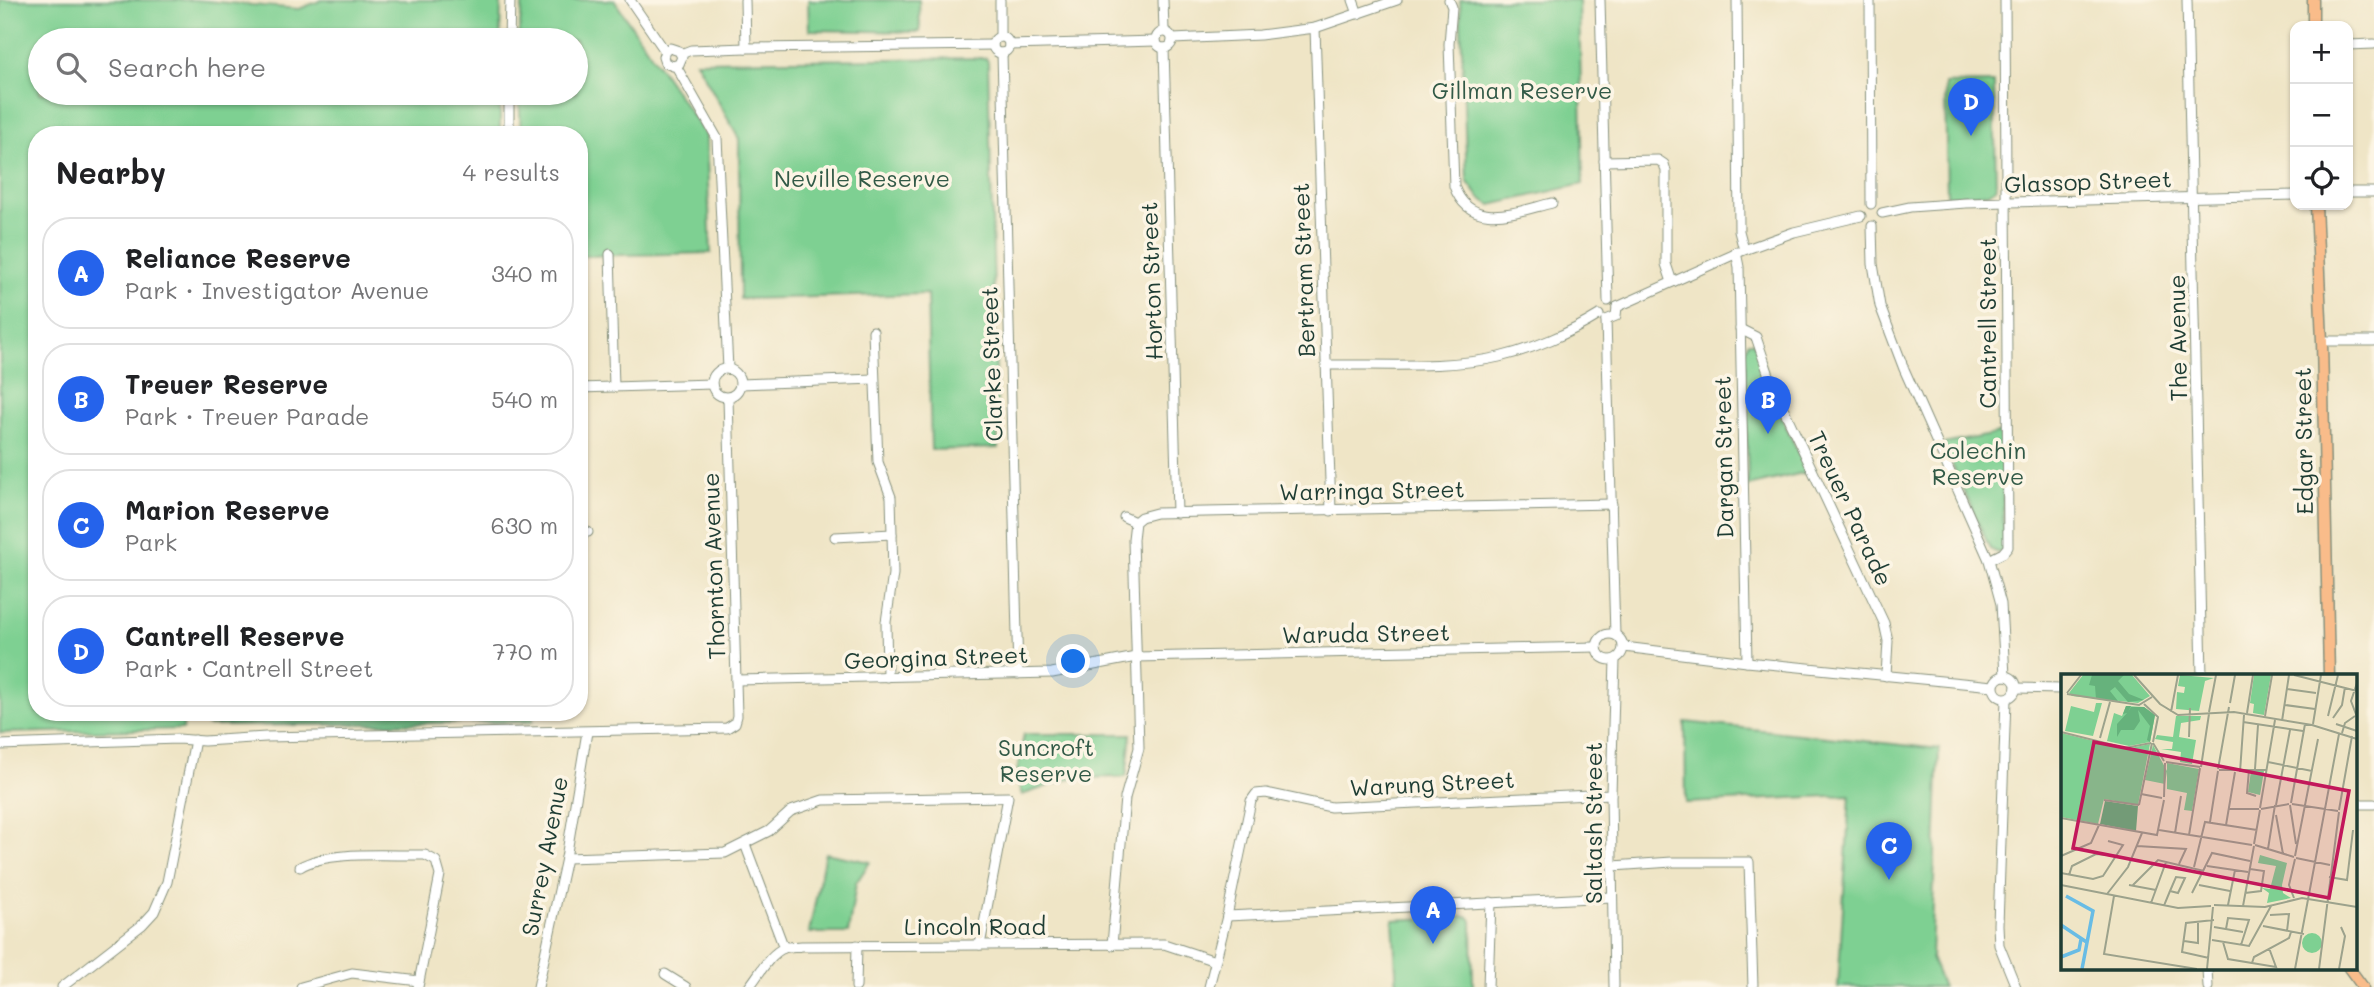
<!DOCTYPE html>
<meta charset="utf-8">
<style>
body{margin:0;font-family:Mali,sans-serif;background:#f6f6f6;color:#202124}
.controls{position:absolute;right:21px;top:21px;display:grid;overflow:hidden;border-radius:14px;box-shadow:0 2px 5px #0004}
.controls button{width:63px;height:63px;display:grid;place-items:center;padding:0;border:0;border-bottom:2px solid #e0e0e0;background:#fff;color:#202124;font:35px sans-serif}
.you{position:absolute;left:1074px;top:662px;width:24px;height:24px;margin:-18px;border:5px solid #fff;border-radius:50%;background:#1a73e8;box-shadow:0 0 0 10px #1a73e833}
.badge{display:grid;place-items:center;width:46px;height:46px;border-radius:50%;background:#2563eb;color:#fff;font-size:23px;font-weight:700}
.pin{position:absolute;translate:-50% -58px;filter:drop-shadow(0 2px 4px #0008)}
.pin::after{content:'';position:absolute;top:37px;width:24px;height:21px;background:inherit;clip-path:polygon(0 0,100% 0,50% 100%)}
.list{margin:0;padding:0;list-style:none}
h2{display:flex;justify-content:space-between;align-items:center;height:91px;margin:0;padding:0 28px;font-size:30px}
h2 small{font-size:23px;font-weight:400;color:#757577}
.list li{display:grid;grid-template-columns:46px 1fr auto;gap:21px;align-items:center;box-sizing:border-box;height:112px;margin:0 14px 14px;padding:0 14px;border:2px solid #e0e0e0;border-radius:28px}
.list b{display:block;font-size:26px;white-space:nowrap}
.list p{margin:0;font-size:23px;white-space:nowrap;color:#757577}
.list em{font-size:23px;font-style:normal;color:#757577}
.icon{flex:none;width:38px;height:38px;fill:none;stroke:currentColor;stroke-width:2;stroke-linecap:round;stroke-linejoin:round}
.map{position:relative;flex:none;width:2374px;height:987px;overflow:hidden}
.search{position:absolute;background:#fff;box-shadow:0 2px 5px #0004;left:28px;top:28px;width:560px;height:77px;display:flex;align-items:center;gap:18px;box-sizing:border-box;padding:0 24px;border-radius:38px;color:#757577;font-size:26px}
.panel{position:absolute;background:#fff;box-shadow:0 2px 5px #0004;left:28px;top:126px;width:560px;height:595px;border-radius:28px}
.map>svg:first-child{display:block}
.green{fill:#7ed092;stroke:#4e8663;stroke-width:2}
.forest{fill:#66b27c;stroke:#427858;stroke-width:2}
.lines{fill:none;stroke-linecap:round;stroke-linejoin:round}
.minor-casing{stroke:#87917d;stroke-width:11}
.major-casing{stroke:#87917d;stroke-width:13}
.minor{stroke:#fff;stroke-width:9}
.major{stroke:#f9bc8a;stroke-width:10}
.labels{text-anchor:middle;dominant-baseline:central;stroke-width:7;stroke-linejoin:round;paint-order:stroke}
.park-label{font-size:23px;fill:#325a47;stroke:#fcf5e5}
.street-label{font-size:23px;fill:#1f3d34;stroke:#fcf5e5}
.inset-river{fill:none;stroke:#68bce5;stroke-width:3.5}
.inset-road{fill:none;stroke:#9ca28c;stroke-width:2}
.view{fill:#c2185b;fill-opacity:0.15;stroke:#c2185b;stroke-width:3.5}
.inset-edge{fill:none;stroke:#1f3d34;stroke-width:3.5}
</style>
<div class="map">
<svg width="2374" height="987" viewBox="0 0 2374 987">
<rect width="100%" height="100%" fill="#fcf5e5"/>
<filter id="ink" filterUnits="userSpaceOnUse"><feTurbulence type="fractalNoise" baseFrequency=".0143" numOctaves="2"/><feDisplacementMap in="SourceGraphic" scale="14" xChannelSelector="R" yChannelSelector="G"/><feConvolveMatrix kernelMatrix="1 2 1 2 8 2 1 2 1" color-interpolation-filters="sRGB"/></filter>
<filter id="wash" filterUnits="userSpaceOnUse"><feTurbulence type="fractalNoise" baseFrequency=".00686" numOctaves="4" result="noise"/><feDisplacementMap in="SourceGraphic" scale="28" xChannelSelector="R" yChannelSelector="G"/><feGaussianBlur stdDeviation="1.57" result="paint"/><feColorMatrix in="noise" values="0 0 0 0 0 0 0 0 0 0 0 0 0 0 0 0 0 1.4 0 .05"/><feComposite in="paint" operator="in"/></filter>
<g filter="url(#wash)">
<rect width="100%" height="100%" fill="#efe5c6"/>
<g class="green">
<path d="M0 0H195L299 9 322 0H501L500 40H40V93H500V135H37V712H184L183 729 0 733Z"/>
<path d="M523 0H614L706 136 711 253 579 256V135H521L519 93H576V40H518Z"/>
<path d="M808 0H919L920 32 809 30Z"/>
<path d="M1460 0H1579L1583 184 1491 205 1480 198 1467 181Z"/>
<path d="M986 58 988 62 998 448 931 450 927 294 740 299 739 139 696 61Z"/>
<path d="M1994 83 1996 188 1988 193 1947 196 1945 84Z"/>
<path d="M1748 342H1753L1765 368 1772 396 1807 472 1748 486 1745 350Z"/>
<path d="M2001 433 2004 545 2002 550 1998 553 1990 549 1943 444Z"/>
<path d="M1685 722 1939 749 1931 958 1943 987H1838L1850 795 1686 803Z"/>
<path d="M1024 734H1131L1126 777 1071 778 1022 795 1016 777Z"/>
<path d="M825 853 870 862 856 883 848 933H809Z"/>
<path d="M1467 916 1472 921 1473 987H1397L1393 920Z"/>
</g>
<path class="forest" d="M202 712H533V722L210 726 202 722Z"/>
</g>
<g filter="url(#ink)">
<g class="lines">
<defs>
<g id="minor">
<path d="M630 0 665 51 663 57 665 63 673 66 679 64 682 57 679 51 670 48 665 51"/>
<path d="M745 0 746 48"/>
<path d="M1163 0 1164 31"/>
<path d="M1353 0 1358 14"/>
<path d="M1449 0 1452 7 1449 44 1454 186C1470 232 1517 211 1552 203"/>
<path d="M1600 0 1608 301"/>
<path d="M1737 0 1739 231 1744 250"/>
<path d="M1870 0 1871 204"/>
<path d="M2187 0 2202 676"/>
<path d="M1315 28 1331 511"/>
<circle cx="1164" cy="40" r="8"/>
<circle cx="1001" cy="45" r="8"/>
<path d="M1000 37V0"/>
<path d="M1173 39 1260 35 1315 28 1397 0"/>
<path d="M509 40 510 0"/>
<path d="M1009 45 1156 41"/>
<path d="M2348 45 2374 44"/>
<path d="M1164 48 1177 513"/>
<path d="M1002 53 1018 674"/>
<path d="M681 54 691 50 746 48 993 45"/>
<path d="M676 66 717 138 728 369"/>
<path d="M509 93V135"/>
<path d="M1604 161 1658 160 1664 164 1666 171V264L1672 282"/>
<path d="M2348 192H2374"/>
<path d="M1882 213 1910 207 1966 203 2295 195"/>
<path d="M1872 226 1873 264 1880 306 1904 369 1989 560 2001 604 2005 676"/>
<path d="M1736 252 1739 267 1747 662"/>
<path d="M610 254 614 387"/>
<path d="M1617 307 1744 250 1794 232 1861 216"/>
<path d="M1606 320 1615 635"/>
<path d="M1606 320 1616 316 1617 307"/>
<path d="M1740 329 1756 337 1772 384 1884 623 1888 641 1886 676"/>
<path d="M873 331 878 462 891 497 892 534 893 574 886 622 887 677"/>
<path d="M2322 341H2374"/>
<path d="M1326 365C1378 364 1449 369 1499 357 1533 349 1570 333 1599 315"/>
<circle cx="726" cy="383" r="14"/>
<path d="M741 384 874 379"/>
<path d="M579 388 712 384"/>
<path d="M1124 517 1135 522"/>
<path d="M579 533 588 532"/>
<path d="M835 537 892 534"/>
<path d="M1989 560 2003 553 2008 547 2005 0"/>
<circle cx="1610" cy="647" r="13"/>
<path d="M1624 647 1747 662 1993 686"/>
<circle cx="2005" cy="687" r="11"/>
<path d="M736 680 1052 673 1136 657 1597 647"/>
<path d="M2016 688 2062 689"/>
<path d="M2006 699 1998 925 1999 945 2016 987"/>
<path d="M0 745 178 739 204 741 266 737 727 728 735 723 737 716 728 398"/>
<path d="M2355 804H2374"/>
<path d="M745 844 784 948"/>
<path d="M566 858 725 853 769 831 791 811 823 800 1008 797 980 945"/>
<path d="M1613 866 1672 862H1749L1753 987"/>
<path d="M300 867C329 850 390 856 425 855L436 861 440 875 418 987"/>
<path d="M1227 916 1612 897"/>
<path d="M1112 945 1125 798 1139 748 1133 539 1135 522 1141 517 1156 513 1612 504"/>
<path d="M2207 968 2208 987"/>
<path d="M665 974 686 987"/>
<path d="M62 987 142 925 154 912 167 882 195 740"/>
<path d="M301 987 352 973 419 981"/>
<path d="M538 987 566 858 587 732"/>
<path d="M749 987C759 975 769 954 784 948 789 946 796 947 802 946L1164 944 1215 961"/>
<path d="M856 987 857 945"/>
<path d="M1209 987 1227 916 1251 801 1256 794 1266 793 1331 807 1611 794"/>
<path d="M1488 987 1491 902"/>
<path d="M1614 987 1611 794 1615 660"/>
</g>
<g id="major">
<path d="M2313 0V26"/>
<path d="M2316 205 2322 341 2329 676"/>
<path d="M2349 968 2363 987"/>
</g>
</defs>
<use href="#minor" class="minor-casing"/>
<use href="#major" class="major-casing"/>
<use href="#minor" class="minor"/>
<use href="#major" class="major"/>
</g>
</g>
<g class="labels">
<g class="park-label">
<text x="1522" y="90">Gillman Reserve</text>
<text x="862" y="178">Neville Reserve</text>
<text x="1978" y="450">Colechin<tspan x="1978" dy="26">Reserve</tspan></text>
<text x="1046" y="747">Suncroft<tspan x="1046" dy="26">Reserve</tspan></text>
</g>
<g class="street-label">
<text transform="translate(2088 181) rotate(-2)">Glassop Street</text>
<text transform="translate(1303 270) rotate(-92)">Bertram Street</text>
<text transform="translate(1151 281) rotate(-92)">Horton Street</text>
<text transform="translate(1987 323) rotate(-90)">Cantrell Street</text>
<text transform="translate(2177 338) rotate(-91)">The Avenue</text>
<text transform="translate(991 364) rotate(-92)">Clarke Street</text>
<text transform="translate(2303 441) rotate(-91)">Edgar Street</text>
<text transform="translate(1723 457) rotate(-91)">Dargan Street</text>
<text transform="translate(1372 490) rotate(-1)">Warringa Street</text>
<text transform="translate(1851 508) rotate(65)">Treuer Parade</text>
<text transform="translate(713 566) rotate(-92)">Thornton Avenue</text>
<text transform="translate(1366 633) rotate(-1)">Waruda Street</text>
<text transform="translate(936 657) rotate(-2)">Georgina Street</text>
<text transform="translate(1432 783) rotate(-3)">Warung Street</text>
<text transform="translate(1593 823) rotate(-90)">Saltash Street</text>
<text transform="translate(544 856) rotate(-79)">Surrey Avenue</text>
<text x="975" y="926">Lincoln Road</text>
</g>
</g>
<g transform="translate(2061 674)">
<rect width="296" height="296" fill="#efe5c6"/>
<path d="M22 1H71L89 22 77 29 11 22 8 19ZM119 1 153 4 144 7 138 37 115 35 116 18 123 19 124 13 117 12ZM193 1H210L203 41 192 39 193 30 189 29ZM35 29H41L32 62 4 57 10 32 33 38ZM65 32 83 33 94 41 89 68 68 72 46 67 53 39 61 42ZM115 42H140L139 46 120 49 118 63 135 66 131 90 119 88 120 78 100 75H111L112 68 94 65 96 61 112 63ZM0 59 65 75 89 70 77 131 43 125 37 150 0 143ZM92 71 106 97 104 110 84 106ZM106 89 138 95 131 137 123 136 126 119 106 115ZM190 97H203L199 121 187 118ZM199 181 226 189 221 211 222 219 230 224 206 229 208 219 201 214 209 215 215 192 197 189ZM241 269a10 10 0 1 1 20 0a10 10 0 1 1-20 0Z" fill="#7ed092"/>
<path d="M31 1H63L57 7 68 20 83 26 67 28 54 13 49 17 57 27 35 25 34 12 28 11ZM65 32H70L67 38 70 33H83L94 41 89 68 86 66 89 52 77 36 79 47 73 56H60L56 63V50L66 39 62 40ZM44 127 77 132 75 157 39 150Z" fill="#66b27c"/>
<path class="inset-river" d="M5 222 32 237 21 295M0 251 27 269M0 283 18 276 20 265"/>
<path class="inset-road" d="M73 1 99 30 117 41 173 38 251 51 296 65M233 1 296 17M296 9 290 27 296 43M226 15 255 19M6 19 20 1M6 20 78 31 91 23M169 29 174 1M83 30 97 43 92 68M224 31 254 35M110 38 117 1M148 38 155 1M186 39 192 1M204 42 211 1M267 42 277 1M272 44 281 31 284 13M221 47 228 1M182 48 242 57M252 50 260 1M275 50 296 57M0 58 64 74 90 69M281 59 284 49 294 42M128 63 129 34M39 64 49 28M92 69 103 87M105 88 139 93M207 88 251 97M140 93 148 40M157 95 168 33M194 95 197 51M158 96H206M188 96 186 119 195 122M179 98 183 41M80 120 101 124M103 123 104 89M43 126 78 131M230 129 244 50M231 130 277 137M78 131 91 69M215 131 229 56M229 131 235 170M199 134 214 46M168 135H198M200 135 228 130M278 136 291 62M215 141 222 180M0 144 96 161 103 126M149 148 157 97M165 151 174 98M98 156 191 171M114 159 120 122M128 161 139 94M193 170 199 136M194 171 233 183M76 172 125 175 118 190M207 175 214 131M0 182 30 169 38 151M234 182 257 65M235 184 269 191M146 192 187 198M133 193 144 148 196 156M0 199 32 205 42 202 62 171 47 167M8 201 11 192 35 180 57 182M268 203 286 206 292 156M0 211 117 234 150 232M68 211 95 216M72 211 97 186 143 197M138 211 169 217M131 219 151 179 189 187M184 219 200 217 203 197 189 195M46 220 67 193 81 159M53 222 43 280 136 295M233 224 228 211 234 185M90 229 105 188M153 231 204 233 241 224 296 233M167 231 174 196M103 232 104 229 109 217 115 203 124 204 117 219 109 217M182 232 193 172M209 241 228 240 226 257M202 252 243 260M153 253 182 258M165 255 167 244 188 246 180 271M151 266 188 272 210 232M123 267 137 269V247M162 268 167 285 215 293 208 274M148 284 121 278 125 249 153 246M191 289 193 283 228 264 230 258M146 295 152 233M234 295 278 60M258 295 278 138M278 295 284 262 280 253"/>
<path class="view" d="M33 68 288 117 268 224 12 174Z"/>
<rect width="296" height="296" class="inset-edge"/>
</g>
</svg>
<div class="controls">
<button>+</button>
<button>−</button>
<button><svg class="icon" aria-label="locate" viewBox="0 0 24 24"><circle cx="12" cy="12" r="6"/><path d="M12 2v4M12 18v4M2 12h4M18 12h4"/></svg></button>
</div>
<div class="you"></div>
<div class="pin badge" style="left:1433px;top:944px">A</div>
<div class="pin badge" style="left:1768px;top:434px">B</div>
<div class="pin badge" style="left:1889px;top:880px">C</div>
<div class="pin badge" style="left:1971px;top:136px">D</div>
<div class="search"><svg class="icon" aria-label="search" viewBox="0 0 24 24"><circle cx="10" cy="10" r="6"/><path d="M15 15l6 6"/></svg>Search here</div>
<section class="panel">
<h2>Nearby<small>4 results</small></h2>
<ul class="list">
<li><span class="badge">A</span><div><b>Reliance Reserve</b><p>Park · Investigator Avenue</p></div><em>340 m</em></li>
<li><span class="badge">B</span><div><b>Treuer Reserve</b><p>Park · Treuer Parade</p></div><em>540 m</em></li>
<li><span class="badge">C</span><div><b>Marion Reserve</b><p>Park</p></div><em>630 m</em></li>
<li><span class="badge">D</span><div><b>Cantrell Reserve</b><p>Park · Cantrell Street</p></div><em>770 m</em></li>
</ul>
</section>
</div>
